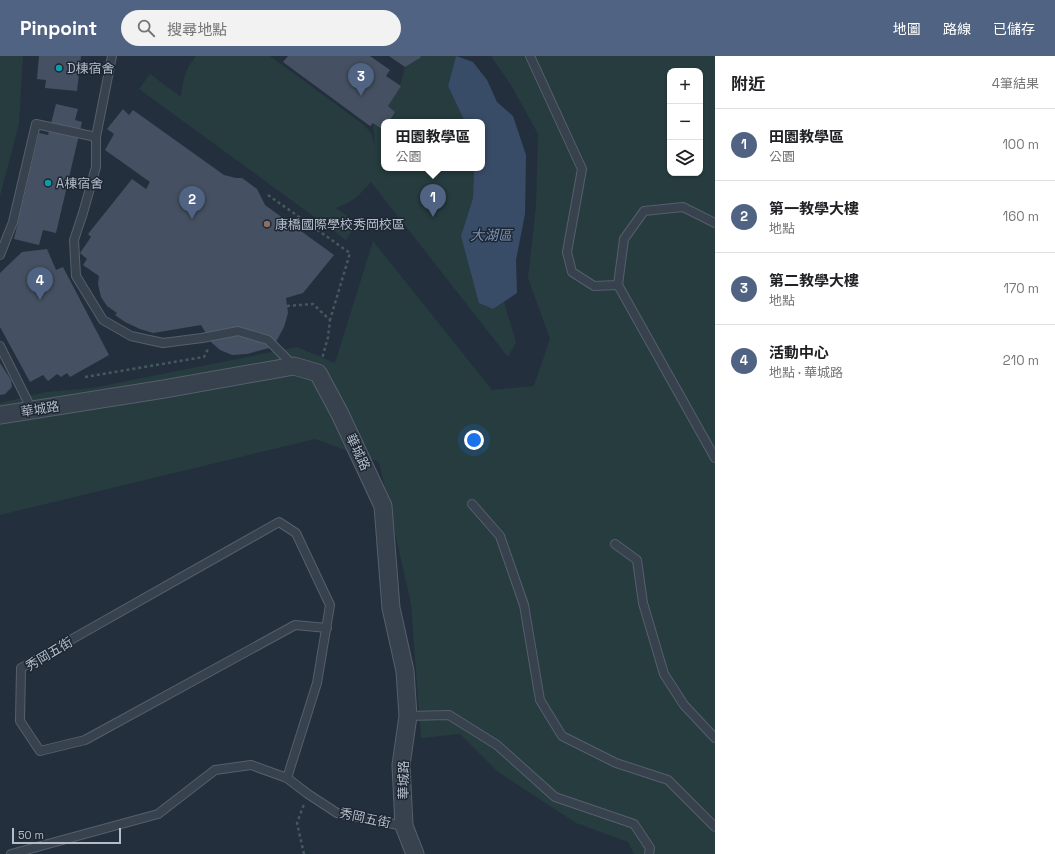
<!DOCTYPE html>
<html lang="zh-TW">
<meta charset="utf-8">
<style>
body{margin:0;font-family:"Space Grotesk","Noto Sans TC",sans-serif;background:#f2f2f2;color:#202124}
.controls{position:absolute;right:12px;top:12px;display:grid;overflow:hidden;border-radius:8px;box-shadow:0 1px 3px #0004}
.controls button{width:36px;height:36px;display:grid;place-items:center;padding:0;border:0;border-bottom:1px solid #e0e0e0;background:#fff;color:#202124;font:20px sans-serif}
.scale{position:absolute;left:12px;bottom:10px;width:109px;box-sizing:border-box;padding-left:4px;border:2px solid #b4bcc9;border-top:0;font-size:11px;line-height:14px;white-space:nowrap;color:#b4bcc9;-webkit-text-stroke:3px #1d2633;paint-order:stroke}
.you{position:absolute;left:474px;top:384px;width:14px;height:14px;margin:-10px;border:3px solid #fff;border-radius:50%;background:#1a73e8;box-shadow:0 0 0 6px #1a73e833}
.badge{display:grid;place-items:center;width:26px;height:26px;border-radius:50%;background:#506383;color:#fff;font-size:13px;font-weight:700}
.pin{position:absolute;translate:-50% -33px;filter:drop-shadow(0 1px 2px #0008)}
.pin::after{content:'';position:absolute;top:21px;width:14px;height:12px;background:inherit;clip-path:polygon(0 0,100% 0,50% 100%)}
.popup{position:absolute;left:381px;top:63px;width:104px;height:52px;box-sizing:border-box;display:grid;place-content:center;border-radius:8px;background:#fff;filter:drop-shadow(0 1px 3px #0005);font-size:13px;white-space:nowrap;color:#757577}
.popup b{font-size:15px;color:#202124}
.popup::after{content:'';position:absolute;left:50%;top:100%;margin-left:-8px;border:8px solid transparent;border-top-color:#fff}
.list{margin:0;padding:0;list-style:none}
h2{display:flex;justify-content:space-between;align-items:center;height:52px;margin:0;padding:0 16px;font-size:17px}
h2 small{font-size:13px;font-weight:400;color:#757577}
.list li{display:grid;grid-template-columns:26px 1fr auto;gap:12px;align-items:center;box-sizing:border-box;height:72px;padding:0 16px;border-top:1px solid #e0e0e0}
.list b{display:block;font-size:15px;white-space:nowrap}
.list p{margin:0;font-size:13px;white-space:nowrap;color:#757577}
.list em{font-size:13px;font-style:normal;color:#757577}
.icon{flex:none;width:22px;height:22px;fill:none;stroke:currentColor;stroke-width:2;stroke-linecap:round;stroke-linejoin:round}
.map{position:relative;flex:none;width:715px;height:798px;overflow:hidden}
header{display:flex;align-items:center;gap:24px;box-sizing:border-box;height:56px;padding:0 20px;background:#506383;color:#fff}
header strong{font-size:19px}
nav{display:flex;gap:22px;margin-inline-start:auto;font-size:14px}
.search{width:280px;height:36px;background:#f2f2f2;display:flex;align-items:center;gap:10px;box-sizing:border-box;padding:0 14px;border-radius:22px;color:#757577;font-size:15px}
main{display:flex}
aside{flex:1;background:#fff}
.map>svg:first-child{display:block}
.green{fill:#263c3f;fill-rule:evenodd}
.water{fill:#394c67}
.building{fill:#455162}
.lines{fill:none;stroke-linecap:round;stroke-linejoin:round}
.lane-casing{stroke:#565f6c;stroke-width:10}
.street-casing{stroke:#565f6c;stroke-width:19}
.path{stroke:#44595c;stroke-width:2.5;stroke-dasharray:3 3;stroke-linecap:butt}
.lane{stroke:#38414e;stroke-width:8}
.street{stroke:#38414e;stroke-width:17}
.culture-dot{fill:#0f9aa8;stroke:#1d2633;stroke-width:1.5}
.education-dot{fill:#8d6e63;stroke:#1d2633;stroke-width:1.5}
.labels{text-anchor:middle;dominant-baseline:central;stroke-width:3;stroke-linejoin:round;paint-order:stroke}
.poi-label{font-size:13px;fill:#b4bcc9;stroke:#1d2633;text-anchor:start}
.street-label{font-size:13px;fill:#b4bcc9;stroke:#1d2633}
.water-label{font-size:14px;font-style:italic;fill:#7c92b1;stroke:#1d2633}
</style>
<header>
<strong>Pinpoint</strong>
<div class="search"><svg class="icon" aria-label="search" viewBox="0 0 24 24"><circle cx="10" cy="10" r="6"/><path d="M15 15l6 6"/></svg>搜尋地點</div>
<nav><a>地圖</a><a>路線</a><a>已儲存</a></nav>
</header>
<main>
<div class="map">
<svg width="715" height="798" viewBox="0 0 715 798">
<rect width="100%" height="100%" fill="#242f3e"/>
<g class="green">
<path d="M0 0H23L19 68 0 140Z"/>
<path d="M196 0H270L364 69 371 77 375 90 373 67 383 74 384 73V112H474L473 142 461 180 493 253 504 246 516 286 508 301 371 126C357 141 356 144 336 152L357 167 346 184 139 33 150 18 181 41C183 23 185 14 196 0Z"/>
<path d="M421 0H456L448 30 465 66H389L395 56 388 50 400 30 405 11 420 2Z"/>
<path d="M491 0H715V798H634L628 786 576 767 498 716 460 678 421 682 411 548 379 406 315 383 0 459V347L46 336 92 332 297 291 335 307 373 185 492 334 534 330 550 283 528 222 536 150 538 78 511 29ZM670 15H700V117H670Z"/>
</g>
<path class="water" d="M456 0 473 6 487 24 497 46 513 60 526 99 525 158 516 204 517 237 493 253 479 247 461 180 473 142 474 112H482V66H465L448 30Z"/>
<g class="building">
<path d="M39 0H81L77 35 45 32 46 24 37 23Z"/>
<path d="M288 0H370L390 14 386 20 401 30 388 50 395 56 389 66H384L383 74 373 67 370 70 283 6Z"/>
<path d="M389 0H421L420 2 405 11Z"/>
<path d="M56 48 78 53 75 64 82 66 56 177 43 174 39 189 14 183 39 77 48 79Z"/>
<path d="M123 53 129 59 133 54 224 119 236 122H242L257 133 265 149 334 199 303 237 286 242 288 257 284 271 277 284 269 292 247 298 232 299 220 294 212 287 201 269 153 277 140 273 125 266 115 259 117 257 107 250 101 241 98 228 99 220 83 209 87 203 80 197 91 181 88 178 132 123 146 133 150 126 105 94 114 78 107 73Z"/>
<path d="M47 193 56 214 63 211 109 299 70 321 67 317 61 321 57 318 48 325 43 319 30 326 0 271V217L22 196Z"/>
<path d="M0 307 11 324 12 331 5 338 0 339Z"/>
</g>
<g class="lines">
<defs>
<g id="lane">
<path d="M112 0 96 81V111L83 157 74 184 76 220 103 264 131 280 163 287 202 282 238 275 268 284 294 310"/>
<path d="M530 0 582 113 567 196 572 216 594 230 618 229"/>
<path d="M715 167 683 151 644 155 624 183 618 229 715 402"/>
<path d="M0 199 13 166 36 68 96 81"/>
<path d="M0 290 32 354"/>
<path d="M472 448 500 480 524 549 540 644 562 680 616 707 668 724 715 771"/>
<path d="M615 488 637 504 643 547 664 618 684 649 715 682"/>
<path d="M408 660 449 659 497 689 555 741 634 768 650 792 649 798"/>
<path d="M287 722 317 627 330 549 296 477 279 466 21 612 20 665 40 695 85 684 295 569 327 572"/>
<path d="M11 798 158 758 215 714 251 709 287 722 308 738 337 757 404 770"/>
</g>
<path id="street" d="M0 359 164 333 294 310 318 317 340 358 383 450 391 552 405 615 408 660 401 709 404 770 415 798"/>
</defs>
<use href="#lane" class="lane-casing"/>
<use href="#street" class="street-casing"/>
<g class="path">
<path d="M268 139 350 197 330 264"/>
<path d="M287 250 313 248 330 264 328 281 322 303"/>
<path d="M85 321 204 301 209 291"/>
<path d="M304 798 297 767 304 748"/>
</g>
<use href="#lane" class="lane"/>
<use href="#street" class="street"/>
</g>
<g class="culture-dot">
<circle cx="59" cy="12" r="4"/>
<circle cx="48" cy="127" r="4"/>
</g>
<circle class="education-dot" cx="267" cy="168" r="4"/>
<g class="labels">
<g class="poi-label">
<text x="67" y="12">D棟宿舍</text>
<text x="56" y="127">A棟宿舍</text>
<text x="275" y="168">康橋國際學校秀岡校區</text>
</g>
<g class="street-label">
<text transform="translate(40 353) rotate(-9)">華城路</text>
<text transform="translate(358 396) rotate(65)">華城路</text>
<text transform="translate(49 598) rotate(-31)">秀岡五街</text>
<text transform="translate(403 724) rotate(-90)">華城路</text>
<text transform="translate(365 762) rotate(12)">秀岡五街</text>
</g>
<g class="water-label">
<text x="491" y="179">大湖區</text>
</g>
</g>
</svg>
<div class="controls">
<button>+</button>
<button>−</button>
<button><svg class="icon" aria-label="layers" viewBox="0 0 24 24"><path d="M12 4l9 5-9 5-9-5zM3 14l9 5 9-5"/></svg></button>
</div>
<div class="scale">50 m</div>
<div class="you"></div>
<div class="pin badge" style="left:433px;top:161px">1</div>
<div class="popup"><b>田園教學區</b>公園</div>
<div class="pin badge" style="left:192px;top:163px">2</div>
<div class="pin badge" style="left:361px;top:40px">3</div>
<div class="pin badge" style="left:40px;top:244px">4</div>
</div>
<aside>
<h2>附近<small>4筆結果</small></h2>
<ul class="list">
<li><span class="badge">1</span><div><b>田園教學區</b><p>公園</p></div><em>100 m</em></li>
<li><span class="badge">2</span><div><b>第一教學大樓</b><p>地點</p></div><em>160 m</em></li>
<li><span class="badge">3</span><div><b>第二教學大樓</b><p>地點</p></div><em>170 m</em></li>
<li><span class="badge">4</span><div><b>活動中心</b><p>地點 · 華城路</p></div><em>210 m</em></li>
</ul>
</aside>
</main>
